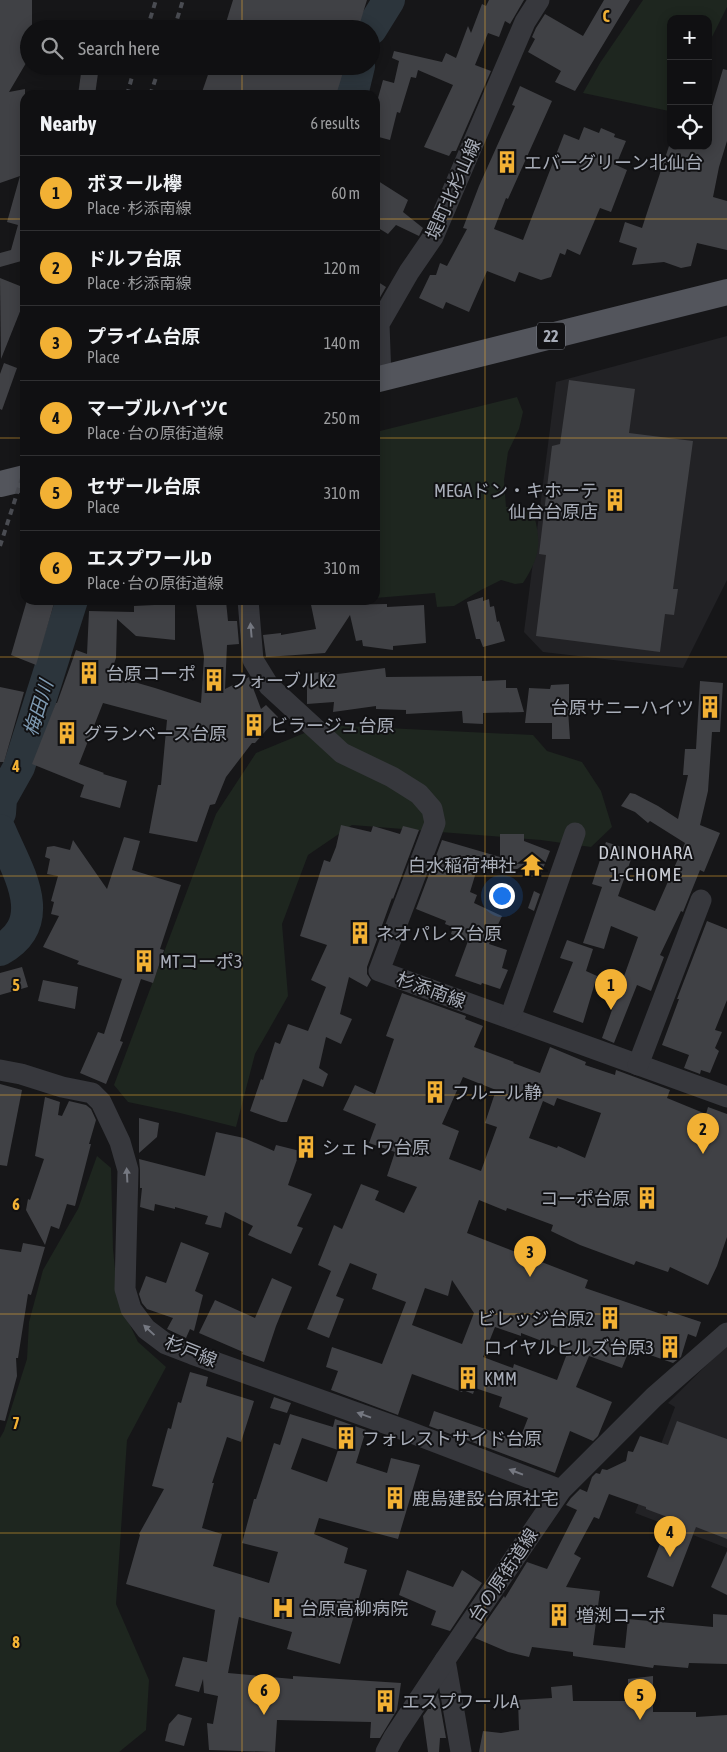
<!DOCTYPE html>
<meta charset="utf-8">
<style>
body{margin:0;font-family:"Asap Condensed","Noto Sans JP",sans-serif;background:#19191b;color:#f1f3f6}
.controls{position:absolute;right:15px;top:15px;display:grid;overflow:hidden;border-radius:10px;box-shadow:0 2px 12px #0003}
.controls button{width:45px;height:45px;display:grid;place-items:center;padding:0;border:0;border-bottom:1px solid #303032;background:#101012;color:#f1f3f6;font:25px sans-serif}
.you{position:absolute;left:501px;top:895px;width:18px;height:18px;margin:-12px;border:4px solid #fff;border-radius:50%;background:#1a73e8;box-shadow:0 0 0 8px #1a73e833}
.badge{display:grid;place-items:center;width:32px;height:32px;border-radius:50%;background:#f2b134;color:#111;font-size:16px;font-weight:700}
.pin{position:absolute;translate:-50% -41px;filter:drop-shadow(0 1px 2px #0008)}
.pin::after{content:'';position:absolute;top:26px;width:18px;height:15px;background:inherit;clip-path:polygon(0 0,100% 0,50% 100%)}
.list{margin:0;padding:0;list-style:none}
h2{display:flex;justify-content:space-between;align-items:center;height:65px;margin:0;padding:0 20px;font-size:21px}
h2 small{font-size:16px;font-weight:400;color:#9c9d9f}
.list li{display:grid;grid-template-columns:32px 1fr auto;gap:15px;align-items:center;box-sizing:border-box;height:75px;padding:0 20px;border-top:1px solid #303032}
.list b{display:block;font-size:19px;white-space:nowrap}
.list p{margin:0;font-size:16px;white-space:nowrap;color:#9c9d9f}
.list em{font-size:16px;font-style:normal;color:#9c9d9f}
.icon{flex:none;width:28px;height:28px;fill:none;stroke:currentColor;stroke-width:2;stroke-linecap:round;stroke-linejoin:round}
.map{position:relative;flex:none;width:727px;height:1752px;overflow:hidden}
.search{position:absolute;background:#101012;box-shadow:0 2px 12px #0003;left:20px;top:20px;width:360px;height:55px;display:flex;align-items:center;gap:12px;box-sizing:border-box;padding:0 18px;border-radius:28px;color:#9c9d9f;font-size:19px}
.panel{position:absolute;background:#101012;box-shadow:0 2px 12px #0003;left:20px;top:90px;width:360px;height:515px;border-radius:15px}
.map>svg:first-child{display:block}
.built{fill:#222225}
.green{fill:#1e261f}
.lines{fill:none;stroke-linecap:round;stroke-linejoin:round}
.river{stroke:#2c353c;stroke-width:32}
.building{fill:#404145;fill-rule:evenodd}
.minor{stroke:#37383d;stroke-width:21}
.major{stroke:#53555c;stroke-width:26}
.rail{stroke:#4a4c52;stroke-width:4;stroke-dasharray:6 5;stroke-linecap:butt}
.oneway{fill:#757881}
.grid{fill:none;stroke:#f2b134;stroke-width:1;stroke-opacity:0.55}
.labels{text-anchor:middle;dominant-baseline:central;stroke-width:4;stroke-linejoin:round;paint-order:stroke}
.shield{fill:#111113;stroke:#7b7e86;stroke-width:1}
.shield-label{font-size:16px;font-weight:bold;fill:#a8adb8}
.poi-label{font-size:18px;fill:#a8adb8;stroke:#111113;text-anchor:start}
.street-label{font-size:18px;fill:#a8adb8;stroke:#111113}
.water-label{font-size:19px;font-style:italic;fill:#7f9bb3;stroke:#111113}
.neighbourhood-label{font-size:19px;letter-spacing:1px;fill:#c9ccd4;stroke:#111113}
.grid-label{font-size:16px;text-anchor:middle;font-weight:bold;fill:#f2b134;stroke:#111113;stroke-width:4;stroke-linejoin:round;paint-order:stroke}
</style>
<div class="map">
<svg width="727" height="1752" viewBox="0 0 727 1752">
<rect width="100%" height="100%" fill="#161618"/>
<g class="built">
<path d="M727 336V580L683 668 543 652 524 632 556 382Z"/>
<path d="M727 1345V1548L635 1513 675 1407 668 1403Z"/>
</g>
<g class="green">
<path d="M643 0H727V7L708 45V19H671V109L669 111 583 93 600 63Z"/>
<path d="M517 397 523 412 519 429 508 452 504 480 506 507 518 506 534 515C542 545 539 558 523 583L515 584 501 580 481 590 454 606 437 607 435 593 375 598V513L380 502 376 432Z"/>
<path d="M324 725 533 735 547 751 582 762 601 791 612 827 591 847 541 840 352 825 308 855 282 924 288 996 255 1054 236 1127 180 1113 128 1102 114 1085 216 814 256 753Z"/>
<path d="M97 1156 111 1168 113 1249 118 1300 138 1342 166 1367 127 1440 116 1604 149 1680 146 1730 119 1752H0V1438L4 1431 27 1359 29 1322 43 1270 78 1209Z"/>
</g>
<g class="lines">
<g class="river">
<path d="M371 29 389 0"/>
<path d="M352 95 359 66"/>
<path d="M0 813 1 799 19 767 72 600"/>
<path d="M0 830C16 869 52 921 0 950"/>
</g>
</g>
<g class="building">
<path d="M0 0H32V25L20 46 29 52V58L9 92 25 89V174L23 175H25V260L0 267V253L11 250 18 225 7 222 20 176 0 183Z"/>
<path d="M233 0H367L358 29H224Z"/>
<path d="M489 0H524L510 24 505 21 499 37 488 33 475 65 491 71 456 151H452L449 156 424 147 453 85 418 70 416 78 411 77 400 113 397 112 390 140 375 136V109L383 80 394 83 399 61 392 58 394 51 442 62 446 53 456 58 468 26 471 33 482 4 486 6Z"/>
<path d="M604 0H630L575 91 555 82 561 71 528 52 535 39 532 37 536 28 545 14 583 36Z"/>
<path d="M82 66H99L95 95H78Z"/>
<path d="M211 66H345L336 95H201Z"/>
<path d="M723 69 727 70V141L719 167 713 197 727 201V250L697 243 691 266 681 268 664 262 632 265 637 248 619 242 625 222 642 228 669 146H708V120Z"/>
<path d="M520 86 552 101 508 199 506 198 494 229 523 240 564 134 579 140 584 127 599 133 601 128 615 134 614 137 626 141 616 165 627 170 611 212 600 208 580 255 567 249 565 255 560 253 551 277 541 280 519 272 515 282 487 271 469 312 446 302 443 309 419 298 430 275H436L440 263 447 266 467 229 463 228 479 186 515 106 512 105Z"/>
<path d="M375 179 408 200 403 212 423 228 419 236 396 225 388 234 375 226Z"/>
<path d="M0 278 25 288V299L1 359Z"/>
<path d="M375 280 386 287 375 306Z"/>
<path d="M4 363 17 368 2 410 0 409V374Z"/>
<path d="M569 380 635 389 629 433 693 441 673 589H678L674 615 665 614 660 652 536 636 546 555 539 554 552 446 560 444Z"/>
<path d="M483 597V601L489 599 490 607 494 606 497 622 499 621 505 641 483 647 480 639H476L467 602Z"/>
<path d="M27 600H55L36 665 11 655Z"/>
<path d="M154 600H175V640L136 636 117 619 116 658 110 675 155 688 201 703 204 657 196 604 226 601 228 621H237L239 644 227 645 225 689 249 677 261 709 266 705 278 717 255 743H252L226 777 215 804 210 805 197 842 149 833 158 785H161L167 720 103 703 79 764 104 773 103 774 127 781 120 808 80 797 84 785 32 764 56 703H57L76 650 87 654 89 611 134 612V606L154 605Z"/>
<path d="M310 600H339L340 605 387 604V607L424 605 426 643 393 646V650L363 646 362 640 356 641 350 615 325 653 266 657 263 635 281 633V635L316 629Z"/>
<path d="M385 668 386 677 482 676V681L506 680V688H517L524 712 483 713V724L463 723 462 711 406 714V710L376 709V706L333 712 334 702 307 704V673L330 672V675Z"/>
<path d="M700 681 723 683 720 732H712L708 791 700 825 720 833 704 872 700 870 683 912 681 911 660 955 664 957 651 991 637 985 614 1043 602 1038 638 937 611 926 604 949 583 943 602 887 592 884 606 842 634 851 618 896 655 911 685 843 650 821 648 823 635 812 621 806 630 793 635 794 658 806 678 819 688 775H683L685 749H696Z"/>
<path d="M569 684V710H568L570 739H552V723H525L529 688 550 689 551 685Z"/>
<path d="M0 687 24 692 4 762H0Z"/>
<path d="M341 825 371 832 373 826 400 834 403 826 419 830 393 899 392 898 367 967V974L371 980 367 987 349 977 340 1014 352 1019 341 1044 326 1037 319 1068 328 1074 323 1087 303 1079 287 1122H281L250 1111 261 1079 263 1080 275 1042 280 1044 288 1024 308 1031 326 987 311 980 327 945 300 936 324 860 330 862 336 847Z"/>
<path d="M500 834H524V841L550 851 540 876 523 869H477L470 892 477 895 474 903 502 916 489 944 507 950 502 968 508 970 500 989 482 983 481 985 455 976 468 941 451 934 453 927 445 924 446 921 416 909 442 840 500 857Z"/>
<path d="M124 837 140 841 132 870 181 885 160 949 164 950 153 983 141 979 120 1041 123 1042 106 1084 80 1073 98 1032 104 1034 122 979 77 964 79 961 43 947 59 916 51 914 54 902 51 901 58 876 47 874 50 859 45 857 47 847 54 846 70 850 73 840 107 889Z"/>
<path d="M534 891 540 894 534 911 528 908Z"/>
<path d="M707 921 727 929V1000L715 1030 722 1032 715 1048 719 1051 710 1073 701 1070 700 1074 684 1068 689 1055 662 1045 679 999H677Z"/>
<path d="M567 940 593 949 586 971 597 976 583 1023 553 1012 573 962 560 958Z"/>
<path d="M22 967 28 987 0 995V973Z"/>
<path d="M43 980 78 987 75 1009 38 1001Z"/>
<path d="M402 993 466 1016 465 1019 483 1026 474 1047 514 1062 513 1063 540 1073 550 1047 586 1062 585 1065 615 1075 616 1070 670 1090 667 1098 706 1114 708 1107 727 1114V1237L717 1266 708 1285 670 1267 668 1272 636 1261 634 1265 580 1245 551 1231 553 1225 507 1208 506 1211 479 1200 467 1233 588 1280 585 1288 667 1316 668 1311 701 1322 696 1337 688 1334 681 1357 673 1363 630 1348 622 1368 589 1356 576 1387 612 1402 598 1436 593 1441 570 1431 555 1473 429 1426 434 1411 519 1441 528 1418 499 1407 502 1397 475 1388 473 1394 463 1390 462 1392 412 1374 398 1415 331 1390 338 1371 326 1367 332 1347 382 1364 406 1302 372 1289 377 1274 350 1263 336 1296 344 1299 329 1338 307 1329 331 1271 318 1265 334 1225 342 1229 361 1184 379 1191 375 1200 404 1213 417 1187 387 1176 395 1152 369 1143 376 1124 343 1110 355 1085 375 1094 394 1039 386 1036ZM463 1077 496 1090 485 1123 497 1127 481 1171 449 1159 459 1131 442 1124ZM557 1098 601 1113 585 1158 558 1146 557 1148 529 1138 543 1101 554 1106ZM452 1280 474 1313 462 1344 412 1325 425 1288 448 1296ZM495 1327 521 1336V1333L568 1351 557 1380 514 1364 513 1368 483 1357Z"/>
<path d="M0 1084 22 1090 7 1166 0 1165Z"/>
<path d="M45 1097 60 1102 58 1115 62 1116 69 1101 86 1105 91 1109 96 1120 89 1144H91L75 1206 67 1204 59 1229 51 1226 45 1245 26 1210 28 1199 30 1200 44 1159 35 1156Z"/>
<path d="M139 1118 159 1123 157 1137 139 1153Z"/>
<path d="M216 1132 244 1138 274 1151 276 1145 300 1151 288 1185 312 1194 297 1226 303 1228 291 1254 248 1235 253 1226 225 1212 221 1228 205 1224 208 1216 175 1207V1209L155 1204 154 1211 140 1207 142 1188H140V1170L139 1159 205 1176Z"/>
<path d="M181 1242 209 1253 195 1291 203 1295 194 1331 190 1329 186 1338 167 1329 173 1318 147 1309 142 1303 139 1294 146 1276 166 1283Z"/>
<path d="M23 1243 45 1247 31 1295 28 1294 18 1358H16L17 1376 5 1421 0 1420V1249L21 1252Z"/>
<path d="M272 1278 292 1287 276 1326 264 1362 242 1354 243 1352 199 1333 215 1300 255 1318Z"/>
<path d="M190 1372 208 1377 206 1386 254 1401 241 1442 227 1437 212 1483H214L202 1528 222 1534 213 1566 269 1583 278 1552 242 1543 254 1499H256L274 1443 280 1445 290 1414 333 1427 335 1419 366 1430 356 1463 387 1473 391 1458 420 1465 398 1539 319 1518 314 1534 348 1548 344 1563 367 1570 340 1664 287 1649 292 1632 239 1617 228 1673 293 1679V1676L401 1683 397 1710 380 1738H370L371 1722 277 1720 275 1752 209 1750 207 1723 213 1724 218 1696 204 1693 203 1679 199 1692 175 1686 183 1657 207 1662 215 1610 126 1584 140 1535 139 1534 164 1489 152 1486 168 1428 171 1429 178 1402 181 1403ZM302 1438 338 1450 327 1482 291 1469Z"/>
<path d="M274 1397 291 1403 287 1413 270 1408Z"/>
<path d="M677 1421 727 1439V1539L696 1527 673 1587 647 1577 670 1518 646 1509V1507L609 1494 599 1519 594 1517 574 1554 581 1558 566 1587 600 1591 593 1645 625 1648 628 1619 713 1627V1614L727 1615V1664L689 1663 688 1668 654 1665 653 1668 573 1656V1652L532 1647 529 1657 508 1652 475 1638 504 1596 505 1598 527 1562 547 1569 577 1510 566 1505 571 1498 580 1489 587 1492 592 1477 596 1473 600 1474 602 1469 607 1470 626 1461 628 1451 633 1452 640 1436 668 1445Z"/>
<path d="M727 1551V1595L711 1587Z"/>
<path d="M407 1570 453 1587 462 1570 482 1583 450 1631 431 1625 436 1611 399 1595Z"/>
<path d="M653 1676V1712H696V1717L727 1715V1752H479L483 1731 501 1733 519 1730 518 1700 552 1698 551 1687 572 1685 573 1701H628V1679Z"/>
<path d="M438 1693 446 1738H440L439 1752H428L423 1716 428 1709H431V1704Z"/>
<path d="M178 1714 192 1718 184 1746 165 1741 169 1724Z"/>
</g>
<g class="lines">
<g class="minor">
<path d="M381 378 379 324 409 272 433 237 525 22 539 0"/>
<path d="M248 600 253 660 269 686 342 753 392 777 419 794 432 809 435 823 379 971 727 1097"/>
<path d="M510 1018 575 833"/>
<path d="M638 1065 701 900"/>
<path d="M0 1070 21 1074 62 1087 92 1093 101 1102 120 1142 128 1170 125 1289 131 1309 146 1329 166 1344 192 1354 407 1431 561 1490"/>
<path d="M445 1660 461 1752"/>
<path d="M386 1752 394 1737 445 1660 561 1490 654 1397 727 1333"/>
</g>
<g class="major">
<path d="M375 380 727 292"/>
<path d="M0 484 25 478"/>
</g>
<g class="rail">
<path d="M147 29 156 0"/>
<path d="M174 29 183 0"/>
<path d="M127 95 135 66"/>
<path d="M150 95 160 66"/>
<path d="M0 546 25 469"/>
</g>
</g>
<defs><path id="oneway-solid" d="M-6-.8H1V-3.2L6.5 0L1 3.2V.8H-6Z" transform="scale(1.25)"/></defs>
<g class="oneway">
<use href="#oneway-solid" transform="translate(251 630) rotate(-95)"/>
<use href="#oneway-solid" transform="translate(127 1175) rotate(-93)"/>
<use href="#oneway-solid" transform="translate(149 1330) rotate(-137)"/>
<use href="#oneway-solid" transform="translate(364 1415) rotate(-160)"/>
<use href="#oneway-solid" transform="translate(516 1472) rotate(-159)"/>
</g>
<path class="grid" d="M242 0V29M485 0V1752M242 66V95M0 219H25M375 219H727M0 438H25M375 438H727M242 600V1752M0 657H727M0 876H727M0 1095H727M0 1314H727M0 1533H727"/>
<defs>
<symbol id="building-bare" viewBox="-9 -9 18 18"><path d="M-4-6H4V6H1V3H-1V6H-4ZM-2.5-4.3h1.7v1.8h-1.7ZM.8-4.3h1.7v1.8H.8ZM-2.5-1h1.7V.8h-1.7ZM.8-1h1.7V.8H.8Z" fill="#f2b134" stroke="#111113" stroke-width="2.5" paint-order="stroke"/></symbol>
<symbol id="temple-bare" viewBox="-9 -9 18 18"><path d="M0-6L5-2H3V0L6.5 2.5H4V6H1.5V3h-3V6H-4V2.5H-6.5L-3 0V-2H-5Z" fill="#f2b134" stroke="#111113" stroke-width="2.5" paint-order="stroke"/></symbol>
<symbol id="hospital-bare" viewBox="-9 -9 18 18"><path d="M-5-5h3v3.5h4V-5h3V5h-3V1.5h-4V5h-3Z" fill="#f2b134" stroke="#111113" stroke-width="2.5" paint-order="stroke"/></symbol>
</defs>
<g fill-rule="evenodd">
<use href="#building-bare" x="491" y="146" width="32" height="32"/>
<use href="#building-bare" x="599" y="484" width="32" height="32"/>
<use href="#building-bare" x="73" y="657" width="32" height="32"/>
<use href="#building-bare" x="198" y="664" width="32" height="32"/>
<use href="#building-bare" x="694" y="691" width="32" height="32"/>
<use href="#building-bare" x="238" y="709" width="32" height="32"/>
<use href="#building-bare" x="51" y="717" width="32" height="32"/>
<use href="#temple-bare" x="516" y="849" width="32" height="32"/>
<use href="#building-bare" x="344" y="917" width="32" height="32"/>
<use href="#building-bare" x="128" y="945" width="32" height="32"/>
<use href="#building-bare" x="419" y="1076" width="32" height="32"/>
<use href="#building-bare" x="290" y="1131" width="32" height="32"/>
<use href="#building-bare" x="631" y="1182" width="32" height="32"/>
<use href="#building-bare" x="594" y="1302" width="32" height="32"/>
<use href="#building-bare" x="654" y="1331" width="32" height="32"/>
<use href="#building-bare" x="452" y="1362" width="32" height="32"/>
<use href="#building-bare" x="330" y="1422" width="32" height="32"/>
<use href="#building-bare" x="379" y="1482" width="32" height="32"/>
<use href="#hospital-bare" x="267" y="1592" width="32" height="32"/>
<use href="#building-bare" x="543" y="1599" width="32" height="32"/>
<use href="#building-bare" x="369" y="1685" width="32" height="32"/>
</g>
<g class="labels">
<rect class="shield" x="537" y="322.5" width="28" height="27" rx="4"/>
<g class="shield-label">
<text x="551" y="336">22</text>
</g>
<g class="poi-label">
<text x="524" y="162">エバーグリーン北仙台</text>
<text x="598" y="490" text-anchor="end">MEGAドン・キホーテ<tspan x="598" dy="21">仙台台原店</tspan></text>
<text x="106" y="673">台原コーポ</text>
<text x="230" y="680">フォーブルK2</text>
<text x="694" y="707" text-anchor="end">台原サニーハイツ</text>
<text x="270" y="725">ビラージュ台原</text>
<text x="84" y="733">グランベース台原</text>
<text x="516" y="865" text-anchor="end">白水稲荷神社</text>
<text x="376" y="933">ネオパレス台原</text>
<text x="160" y="961">MTコーポ3</text>
<text x="452" y="1092">フルール静</text>
<text x="322" y="1147">シェトワ台原</text>
<text x="630" y="1198" text-anchor="end">コーポ台原</text>
<text x="594" y="1318" text-anchor="end">ビレッジ台原2</text>
<text x="654" y="1347" text-anchor="end">ロイヤルヒルズ台原3</text>
<text x="484" y="1378">KMM</text>
<text x="362" y="1438">フォレストサイド台原</text>
<text x="412" y="1498">鹿島建設 台原社宅</text>
<text x="300" y="1608">台原高柳病院</text>
<text x="576" y="1615">増渕コーポ</text>
<text x="402" y="1701">エスプワールA</text>
</g>
<g class="street-label">
<text transform="translate(453 189) rotate(-66)">堤町北杉山線</text>
<text transform="translate(431 990) rotate(20)">杉添南線</text>
<text transform="translate(191 1351) rotate(22)">杉戸線</text>
<text transform="translate(503 1575) rotate(-56)">台の原街道線</text>
</g>
<g class="water-label">
<text transform="translate(38 708) rotate(-73)">梅田川</text>
</g>
<g class="neighbourhood-label">
<text x="646" y="852">DAINOHARA<tspan x="646" dy="22">1-CHOME</tspan></text>
</g>
</g>
<g class="grid-label">
<text x="606" y="22">C</text>
<text x="16" y="772">4</text>
<text x="16" y="991">5</text>
<text x="16" y="1210">6</text>
<text x="16" y="1429">7</text>
<text x="16" y="1648">8</text>
</g>
</svg>
<div class="controls">
<button>+</button>
<button>−</button>
<button><svg class="icon" aria-label="locate" viewBox="0 0 24 24"><circle cx="12" cy="12" r="6"/><path d="M12 2v4M12 18v4M2 12h4M18 12h4"/></svg></button>
</div>
<div class="you"></div>
<div class="pin badge" style="left:611px;top:1010px">1</div>
<div class="pin badge" style="left:703px;top:1154px">2</div>
<div class="pin badge" style="left:530px;top:1277px">3</div>
<div class="pin badge" style="left:670px;top:1557px">4</div>
<div class="pin badge" style="left:640px;top:1720px">5</div>
<div class="pin badge" style="left:264px;top:1715px">6</div>
<div class="search"><svg class="icon" aria-label="search" viewBox="0 0 24 24"><circle cx="10" cy="10" r="6"/><path d="M15 15l6 6"/></svg>Search here</div>
<section class="panel">
<h2>Nearby<small>6 results</small></h2>
<ul class="list">
<li><span class="badge">1</span><div><b>ボヌール欅</b><p>Place · 杉添南線</p></div><em>60 m</em></li>
<li><span class="badge">2</span><div><b>ドルフ台原</b><p>Place · 杉添南線</p></div><em>120 m</em></li>
<li><span class="badge">3</span><div><b>プライム台原</b><p>Place</p></div><em>140 m</em></li>
<li><span class="badge">4</span><div><b>マーブルハイツC</b><p>Place · 台の原街道線</p></div><em>250 m</em></li>
<li><span class="badge">5</span><div><b>セザール台原</b><p>Place</p></div><em>310 m</em></li>
<li><span class="badge">6</span><div><b>エスプワールD</b><p>Place · 台の原街道線</p></div><em>310 m</em></li>
</ul>
</section>
</div>
